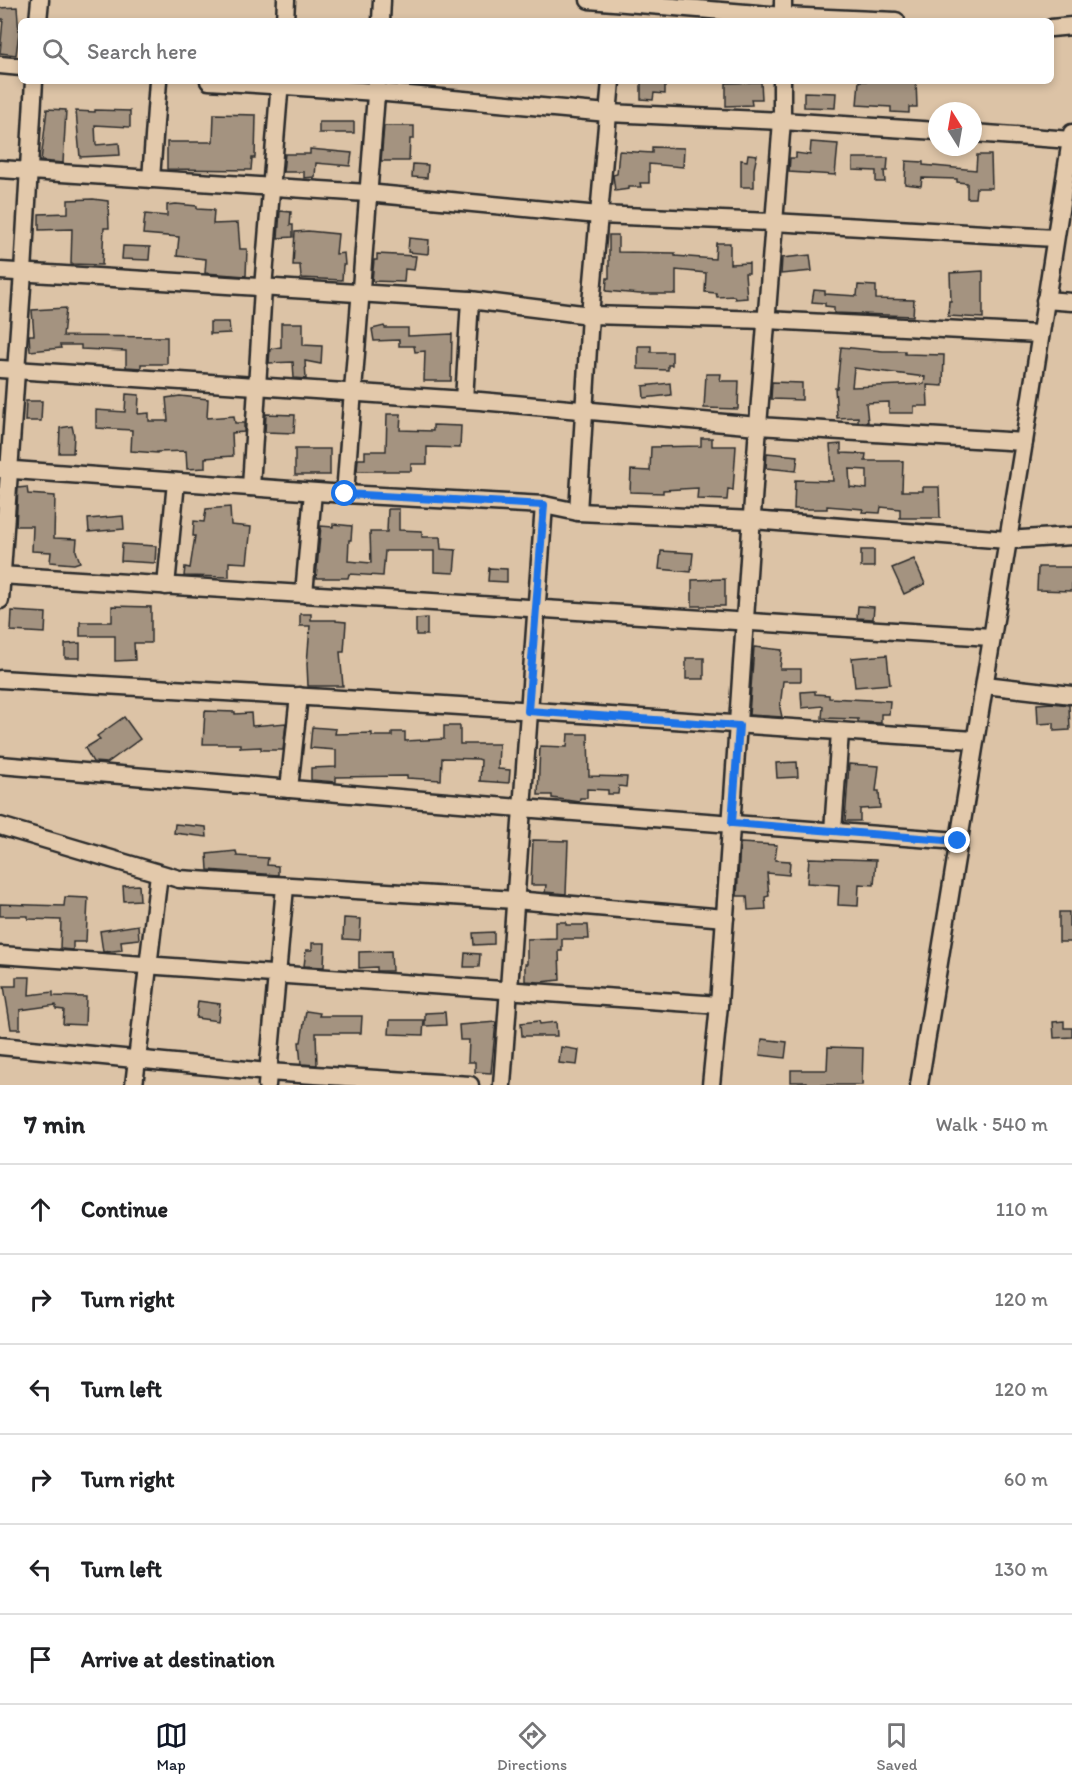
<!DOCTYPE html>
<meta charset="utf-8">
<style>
body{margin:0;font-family:Itim,sans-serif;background:#f6f6f6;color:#202124}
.compass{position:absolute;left:928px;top:102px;width:54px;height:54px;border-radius:50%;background:#fff;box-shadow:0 3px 9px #0003;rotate:349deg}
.stop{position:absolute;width:18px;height:18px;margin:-14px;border:4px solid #1a73e8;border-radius:50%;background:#fff}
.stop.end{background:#1a73e8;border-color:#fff;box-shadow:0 2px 6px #0008}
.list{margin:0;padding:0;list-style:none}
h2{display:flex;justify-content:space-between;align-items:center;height:78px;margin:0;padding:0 24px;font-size:26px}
h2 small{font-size:20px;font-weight:400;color:#757577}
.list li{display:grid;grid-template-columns:39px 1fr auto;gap:18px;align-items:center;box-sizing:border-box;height:90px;padding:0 24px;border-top:2px solid #e0e0e0}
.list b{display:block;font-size:22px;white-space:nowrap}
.list em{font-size:20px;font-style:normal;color:#757577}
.icon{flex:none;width:33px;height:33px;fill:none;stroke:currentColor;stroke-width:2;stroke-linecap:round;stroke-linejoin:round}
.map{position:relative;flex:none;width:1072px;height:1085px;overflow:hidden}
.search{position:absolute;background:#fff;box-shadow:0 3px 9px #0003;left:18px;right:18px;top:18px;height:66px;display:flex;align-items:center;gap:15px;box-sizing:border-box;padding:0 21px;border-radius:9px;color:#757577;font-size:22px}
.sheet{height:618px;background:#fff}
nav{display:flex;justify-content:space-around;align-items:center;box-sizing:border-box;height:84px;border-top:2px solid #e0e0e0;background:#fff;font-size:16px;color:#757577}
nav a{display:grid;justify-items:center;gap:3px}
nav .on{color:#111827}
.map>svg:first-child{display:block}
.building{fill:#a49380;stroke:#2b2b2b;stroke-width:1.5;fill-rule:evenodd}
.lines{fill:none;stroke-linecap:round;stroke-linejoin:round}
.minor-casing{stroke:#2b2b2b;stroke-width:21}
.minor{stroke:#e3c9ab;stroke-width:16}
.route{stroke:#1a73e8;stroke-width:8}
</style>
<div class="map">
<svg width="1072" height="1085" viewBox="0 0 1072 1085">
<rect width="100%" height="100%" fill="#dcc3a6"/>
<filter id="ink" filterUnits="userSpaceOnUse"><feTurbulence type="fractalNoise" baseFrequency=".0167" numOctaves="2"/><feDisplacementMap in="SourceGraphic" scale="12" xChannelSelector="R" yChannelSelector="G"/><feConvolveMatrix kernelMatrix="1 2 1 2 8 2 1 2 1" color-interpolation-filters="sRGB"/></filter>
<g filter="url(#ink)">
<g class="building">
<path d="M17 7 19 33 16 55 0 53 3 19H0V8Z"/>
<path d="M641 81 665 82V94L654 93 653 100 641 99Z"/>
<path d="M859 81H916L917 107H909V113L891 112V107L857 105Z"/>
<path d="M761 82 762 99H751L752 105 726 106V83Z"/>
<path d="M804 92 836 93 835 108 804 107Z"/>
<path d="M47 109 66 110 63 163 41 161Z"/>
<path d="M95 110 130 111V127L95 125 96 145 119 143 120 155 80 157 76 111 95 112Z"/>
<path d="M214 114 256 115 255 158H252L251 170 167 169V142H213Z"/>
<rect x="319" y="122" width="35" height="11"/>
<path d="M384 126H414V139H410L409 161H381Z"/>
<path d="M811 142 838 144 835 175 789 172 790 158H796V153L810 155Z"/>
<path d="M652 147 684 148 683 167 649 164V183H640L641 187H629V189L615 191 613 175 617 174 619 151 652 153Z"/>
<path d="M310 149 352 153 350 166 316 163 315 177 304 178V172H283L285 154H310Z"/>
<path d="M748 154 757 155 754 169V187H741V160L747 161Z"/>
<path d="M977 155H991L992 188H976L975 198H967V183L957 182V179L922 178 921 186 905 184 906 161 923 162V165L976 170Z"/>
<path d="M853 158H888L887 171H884L885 182H876V171L853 170Z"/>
<path d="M413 164 428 165 427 178 412 177Z"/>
<path d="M93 199 108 201 109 228H104L102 265 71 264 72 229 39 230V214L68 213V200Z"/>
<path d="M176 204 197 206V209L214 210 213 224 238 223 240 249H247L246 276 205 273 206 259 177 256 179 237 143 234 145 214 167 216V205Z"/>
<path d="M280 211 291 212 290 225H293V237L278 238Z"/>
<path d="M308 231 338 234 336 254 344 253 345 265H343L342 280 301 278 300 265H293L295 232Z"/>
<path d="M609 235H618V252L675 253V256L715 259 716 243H730V264L749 263V273H745L747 298 735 299 734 296 717 297 716 293 705 292 706 273 676 270V294H640L606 291 607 278H609Z"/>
<path d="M409 238 429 240 428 254 408 252Z"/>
<path d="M123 246 150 247 149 260 122 259Z"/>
<path d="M377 254 416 256 414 270 405 269 404 282 372 281 374 260H377Z"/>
<path d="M810 255 812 271 781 274 782 258Z"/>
<path d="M983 271V318L948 316 949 301H951L950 273Z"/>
<path d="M858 285 876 286V299L914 300 913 316 834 313V307L825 306V303L812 302 814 290 825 291V294L857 296Z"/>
<path d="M66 308 63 336 167 337V364H141V368L126 367V351L81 349V345H60L61 348 30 351 29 335H34L32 310Z"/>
<path d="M210 322H229L230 333 210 334Z"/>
<path d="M281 323H303V345L322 346 321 364 305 361 306 379 294 378 293 362 269 363 270 349 281 347Z"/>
<path d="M384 326 385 328H408V336L452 334 451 381H424L425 351 415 352 414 346H399V340L374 341 372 329Z"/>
<path d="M638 346H651V352H672V365H668V370L638 369Z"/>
<path d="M841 347 883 351H905V354L944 355 943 386 927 385 928 406H914V413H889V402L866 403 868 422H858V417L837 418 835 388H837ZM854 368 925 377 924 384 852 387Z"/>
<path d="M706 374H721L720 381H739L738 409 704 408Z"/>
<path d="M772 382 802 383V400L771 399Z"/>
<path d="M670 383 671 395 644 398 643 386Z"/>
<path d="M126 394 139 395 138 414 149 413V421H168L166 398 180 396 208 399 207 418 234 416 235 423H244V432L232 433 233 456 205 458V468L187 469 186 451 157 452V453L131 451 132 430 96 428V410L125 412Z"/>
<path d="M26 401H42L41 421H25Z"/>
<path d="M266 414 295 415 294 433 265 432Z"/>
<path d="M387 414H401L400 430 433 431V425L461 426 460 448 427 447V464H411V471H357L358 459H365V451H386Z"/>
<path d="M72 426 74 435 73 453H59L60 428Z"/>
<path d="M701 438H712V446H736L733 490 728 489 727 500 697 499 698 488 663 490V493L630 492 631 470 650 471 651 447 701 446Z"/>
<path d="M841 444V453L866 454 865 461H903L902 491H923V487H939L940 518H900V509L881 507 880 513 862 512 863 509 827 506V509H794L795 480 833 481 830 445ZM849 469 867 470V489L850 487Z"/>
<rect x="295" y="449" width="35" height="26"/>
<path d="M767 453 798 456 796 471 766 468Z"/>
<path d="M27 487 28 494 55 496 54 538 77 539 76 551 80 562 74 564 50 562 51 552 32 551 33 526H16L18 488Z"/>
<path d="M230 507 231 525 251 527 247 563 229 562V577L184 576 185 567 190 568 195 536H193L194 521 204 522 206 509Z"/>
<path d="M388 509H399V530L422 531V537H440L441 549 456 550 454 573 434 572V551H385L383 576 349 574 348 578H316L321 526 333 527V524L352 526 351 540H349L348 561 371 563 370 532H387Z"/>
<path d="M123 516 124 529 89 532 88 519Z"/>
<path d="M122 544 156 546 155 563 121 561Z"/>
<rect x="861" y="550" width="13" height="17"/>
<path d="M661 551 693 553 691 572 659 569Z"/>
<path d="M914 559 925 584 904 594 892 568Z"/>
<path d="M1038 567H1072V591L1037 590Z"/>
<path d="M489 568 507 569V582L488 581Z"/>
<path d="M725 579V606H692V580Z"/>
<path d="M112 606 151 607V643H134L135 660 115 661V636H80V622H112Z"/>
<path d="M858 606 874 607 873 619 857 618Z"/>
<path d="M12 611 46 613 45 633 11 631Z"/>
<path d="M300 614H311V620H336V621L346 622 344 652H340L343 686H308L307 664 310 626H300Z"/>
<path d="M427 618V635H416V619Z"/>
<path d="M80 643V658H65V644Z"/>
<path d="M754 647 782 650 780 669H801V681H783L780 708 782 717 749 715Z"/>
<path d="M887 655 890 684 855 687 852 658Z"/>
<rect x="686" y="658" width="18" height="21"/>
<path d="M815 691V694L829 695V698L890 701 889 714H881V723L858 722V719L822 718 823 706 802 708 801 692Z"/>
<path d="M1052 703 1069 705 1070 730 1054 731V723L1038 724 1037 704Z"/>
<path d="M205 711 235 712V714L251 713 252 726 286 723 283 750H261V747L240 748V744H203Z"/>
<path d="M124 717 140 739 107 763 93 762 85 748 100 739 97 736Z"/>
<path d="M444 726H460V744H499L498 769 510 770 509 783 480 781 481 760 478 759 442 758 441 780 407 778V776L336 777V782L311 780V768L336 767V750L310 748 312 727 336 729 335 734 372 733V736H392V732H405V741L444 739Z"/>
<path d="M568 734H588L589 776 627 777 626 787 619 786 618 794H608V790L587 789V798H580L579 802 552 798V795H538L540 746 567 747Z"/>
<path d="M797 762 798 777 777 778 776 763Z"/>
<path d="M849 764 879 766 876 791H879L880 808 860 809V821H845Z"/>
<path d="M175 824 206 827 207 837 174 833Z"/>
<path d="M533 840 568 841 566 894 545 892 546 885H531Z"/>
<path d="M740 843 777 845 775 860 790 861 789 875 767 873 769 896 765 897 766 909 748 910 747 896H737Z"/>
<path d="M236 851 237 856 268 858 267 865 278 866V875L208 870 207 854Z"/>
<path d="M809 858 876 860 874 885 859 884 858 906 838 905 839 885 807 883Z"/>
<path d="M139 885 140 900 124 901 123 886Z"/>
<path d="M65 897 88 898 86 942H73V950L60 949 61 920 28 919V916H0V904L64 906Z"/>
<path d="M1059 912H1069V926H1072V942H1059Z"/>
<path d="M344 918 361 919 360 940 343 939Z"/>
<path d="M556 922H566V925H588L589 939H562V951H559L560 980 540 982 525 981V964H527V939L556 938Z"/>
<path d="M138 925 139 939 121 941 122 950 103 952 100 931Z"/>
<path d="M494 932V944L474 945 473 933Z"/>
<path d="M312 943H325L324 967 304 966 306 950H312Z"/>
<path d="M391 951 392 971H377V967L359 968V952Z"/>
<path d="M465 953 480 954 479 967H464Z"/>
<path d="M16 977H30L29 995 53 992V996L86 997 85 1025 63 1024 64 1010 56 1009V1005L20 1010V1029H11L4 986H16Z"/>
<path d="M198 1001 220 1004 218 1021 196 1018Z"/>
<path d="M306 1011 320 1013 319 1016H362L361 1033H316L317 1065 301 1064 299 1042H301Z"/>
<path d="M445 1012 446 1025 425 1026V1013Z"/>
<path d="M390 1020H424L423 1035 389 1034Z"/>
<path d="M539 1021 540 1024 556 1022 557 1036H522L521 1023Z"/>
<path d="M1064 1021V1028H1072V1037L1054 1038 1053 1022Z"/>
<path d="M496 1022 491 1073 475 1072V1062H468L469 1040H460L459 1025Z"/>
<path d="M762 1039 787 1042 785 1058 760 1055Z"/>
<path d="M561 1047 579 1050 577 1065 559 1063Z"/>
<path d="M828 1047 863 1048 862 1085H807V1082H791V1070H827Z"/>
</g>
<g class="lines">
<defs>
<g id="minor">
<path d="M589 0 783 16 896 21"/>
<path d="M38 21 40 0"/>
<path d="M285 21 286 0"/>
<path d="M381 21 382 0"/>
<path d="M783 21V0"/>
<path d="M1051 28 1072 26"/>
<path d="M0 65 21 67"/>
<path d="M209 81 376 92 608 113 782 121 937 131"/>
<path d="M973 133 1071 140"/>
<path d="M0 169 367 193 599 215 773 222 1055 238"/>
<path d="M151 179 158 81"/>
<path d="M0 271 470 300 590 315 767 320 1040 334"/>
<path d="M1045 300 1072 302"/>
<path d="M0 369 480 401 758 426 1024 442"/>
<path d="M464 400 470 300"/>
<path d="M0 469 345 494 544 505 578 512 753 520 1007 540 1072 536"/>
<path d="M251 487 263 288 280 81"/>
<path d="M345 494 377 82"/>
<path d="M578 512 590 315 611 81"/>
<path d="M0 575 991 637"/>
<path d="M166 586 176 482"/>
<path d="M304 594 313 492"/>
<path d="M0 600 23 272 34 81"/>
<path d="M0 679 429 704 974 740"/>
<path d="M985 685 1072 695"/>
<path d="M0 765 521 808 958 841"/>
<path d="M289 789 299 696"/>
<path d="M0 826 179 879 515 900 725 918"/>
<path d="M833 831 840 732"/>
<path d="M0 955 719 1005"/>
<path d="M0 1046 268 1072 470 1085"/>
<path d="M134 1085 159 874"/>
<path d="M267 1085 285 887"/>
<path d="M502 1085 544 505"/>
<path d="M711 1085 719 1005 758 426 782 121V81"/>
<path d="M919 1085 1024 442 1072 133"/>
</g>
</defs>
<use href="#minor" class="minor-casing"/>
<use href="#minor" class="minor"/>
</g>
</g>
<g class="lines" filter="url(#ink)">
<path class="route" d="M345 494 544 505 528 711 739 726 732 823 958 841"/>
</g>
</svg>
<svg class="compass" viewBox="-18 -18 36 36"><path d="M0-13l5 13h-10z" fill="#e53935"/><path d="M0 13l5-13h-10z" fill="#757577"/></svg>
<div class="stop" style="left:345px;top:494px"></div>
<div class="stop end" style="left:958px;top:841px"></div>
<div class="search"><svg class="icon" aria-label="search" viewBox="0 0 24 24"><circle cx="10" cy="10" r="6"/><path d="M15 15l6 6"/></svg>Search here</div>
</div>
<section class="sheet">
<h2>7 min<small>Walk · 540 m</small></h2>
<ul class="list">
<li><svg class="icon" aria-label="ahead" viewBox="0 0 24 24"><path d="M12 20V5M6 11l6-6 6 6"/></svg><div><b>Continue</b></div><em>110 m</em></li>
<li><svg class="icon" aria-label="right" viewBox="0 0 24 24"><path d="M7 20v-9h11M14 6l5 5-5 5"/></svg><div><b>Turn right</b></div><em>120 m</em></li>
<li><svg class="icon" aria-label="left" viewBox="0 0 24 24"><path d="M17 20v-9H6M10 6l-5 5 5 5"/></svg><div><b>Turn left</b></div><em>120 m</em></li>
<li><svg class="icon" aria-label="right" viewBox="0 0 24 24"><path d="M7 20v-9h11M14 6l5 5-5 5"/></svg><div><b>Turn right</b></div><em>60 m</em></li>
<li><svg class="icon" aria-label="left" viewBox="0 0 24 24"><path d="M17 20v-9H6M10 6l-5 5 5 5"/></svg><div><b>Turn left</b></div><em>130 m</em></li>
<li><svg class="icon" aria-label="arrive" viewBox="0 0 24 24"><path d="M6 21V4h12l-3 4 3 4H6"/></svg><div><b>Arrive at destination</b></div></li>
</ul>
</section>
<nav>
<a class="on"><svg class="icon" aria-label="map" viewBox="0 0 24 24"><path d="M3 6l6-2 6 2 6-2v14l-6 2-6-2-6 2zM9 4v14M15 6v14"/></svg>Map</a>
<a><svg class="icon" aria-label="directions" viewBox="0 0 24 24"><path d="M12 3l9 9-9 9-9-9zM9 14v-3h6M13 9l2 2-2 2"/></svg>Directions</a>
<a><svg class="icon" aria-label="saved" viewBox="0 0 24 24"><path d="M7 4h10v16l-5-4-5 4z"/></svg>Saved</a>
</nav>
